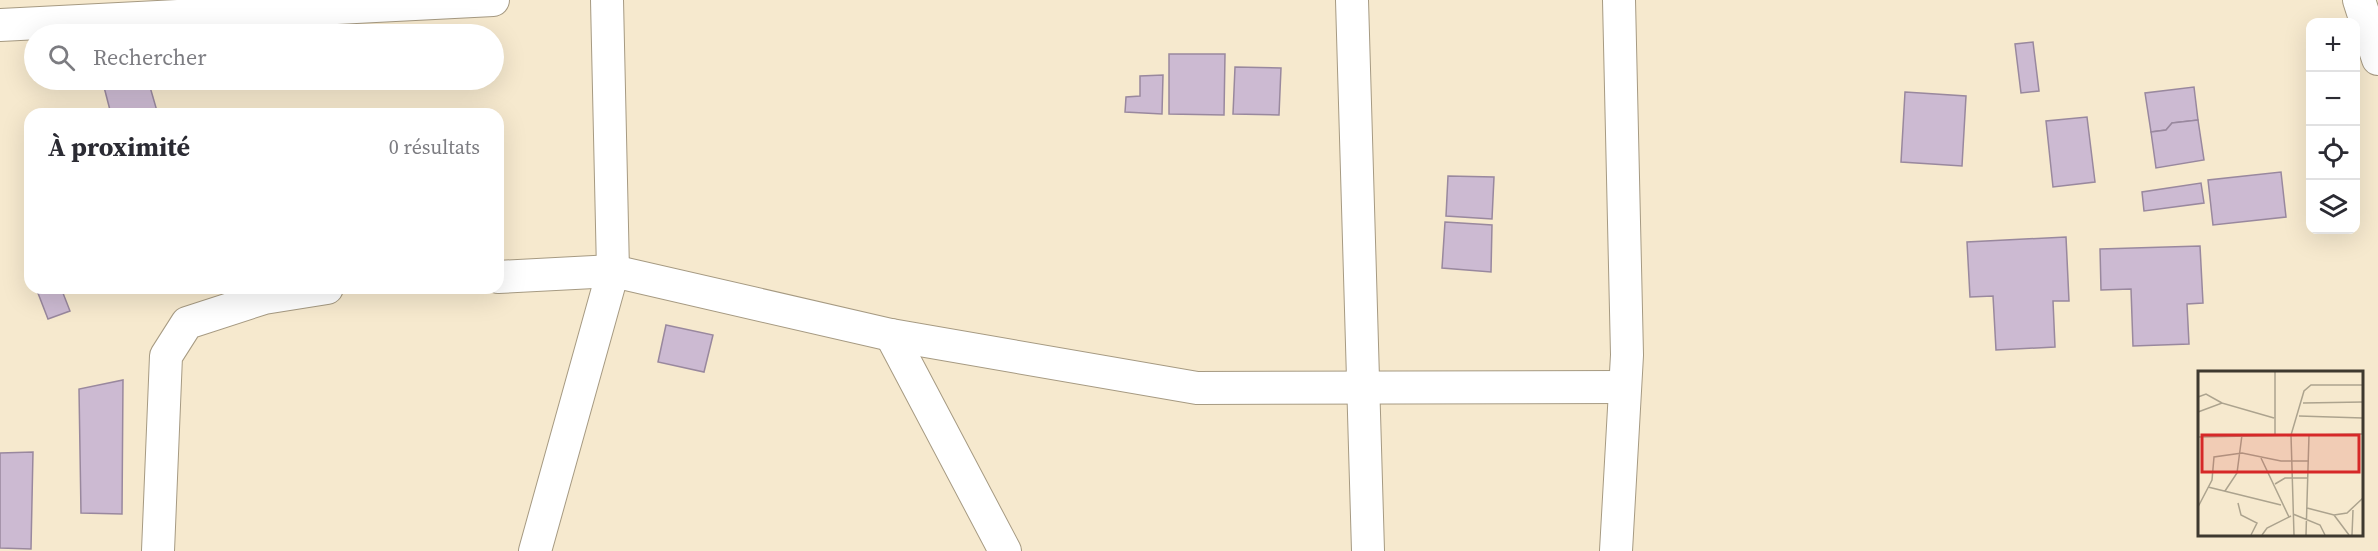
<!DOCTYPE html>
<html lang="fr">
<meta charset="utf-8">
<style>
body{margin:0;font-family:"Source Serif 4",serif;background:#f2f2f3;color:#2b2b33}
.controls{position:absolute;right:18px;top:18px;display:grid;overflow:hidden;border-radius:12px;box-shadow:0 6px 24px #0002}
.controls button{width:54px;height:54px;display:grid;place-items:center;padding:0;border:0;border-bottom:2px solid #e1e1e2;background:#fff;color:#2b2b33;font:30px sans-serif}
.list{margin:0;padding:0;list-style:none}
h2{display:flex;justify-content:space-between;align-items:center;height:78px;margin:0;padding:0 24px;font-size:26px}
h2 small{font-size:20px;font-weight:400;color:#7c7c81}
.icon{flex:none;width:33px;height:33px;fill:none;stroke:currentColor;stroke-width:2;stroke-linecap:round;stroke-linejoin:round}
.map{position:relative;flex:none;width:2378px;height:551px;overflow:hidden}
.search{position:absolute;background:#fff;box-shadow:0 6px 24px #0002;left:24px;top:24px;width:480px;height:66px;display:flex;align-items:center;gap:15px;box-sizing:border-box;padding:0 21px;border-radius:33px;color:#7c7c81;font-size:22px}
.panel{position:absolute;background:#fff;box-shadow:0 6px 24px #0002;left:24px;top:108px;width:480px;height:186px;border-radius:18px}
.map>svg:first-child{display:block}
.building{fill:#ccbad2;stroke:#99889e;stroke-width:1.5}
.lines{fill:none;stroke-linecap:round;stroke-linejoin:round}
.street-casing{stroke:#a69a82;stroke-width:34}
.street{stroke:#fff;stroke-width:32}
.inset-road{fill:none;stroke:#aca38e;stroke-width:1.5}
.view{fill:#d62828;fill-opacity:0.15;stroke:#d62828;stroke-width:3}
.inset-edge{fill:none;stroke:#3e392f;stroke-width:3}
</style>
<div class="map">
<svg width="2378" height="551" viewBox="0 0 2378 551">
<rect width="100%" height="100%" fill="#f6e9ce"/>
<g class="building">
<path d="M2033 42 2039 91 2021 93 2015 44Z"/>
<path d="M1169 54H1225L1224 115 1169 114Z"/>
<path d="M1235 67 1281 68 1279 115 1233 114Z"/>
<path d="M1163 75 1162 114 1125 112 1126 97 1140 96V76Z"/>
<path d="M148 80 157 111 133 114H111L104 87Z"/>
<path d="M2194 87 2198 120 2172 123 2166 130 2151 132 2145 93Z"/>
<path d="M1905 92 1966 96 1962 166 1901 162Z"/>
<path d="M2087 117 2095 182 2053 187 2046 121Z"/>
<path d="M2198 120 2204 160 2156 168 2151 132 2166 130 2172 123Z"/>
<path d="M2281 172 2286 217 2213 225 2208 180Z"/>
<path d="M1448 176 1494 177 1492 219 1446 216Z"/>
<path d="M2201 183 2204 203 2144 211 2142 192Z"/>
<path d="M1445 222 1492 225 1491 272 1442 268Z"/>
<path d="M2066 237 2069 301H2053L2055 347 1996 350 1993 296 1970 297 1967 242Z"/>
<path d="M2200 246 2203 303 2187 304 2189 344 2133 346 2131 289 2101 290 2100 249Z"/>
<path d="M36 288H61L70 311 48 319Z"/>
<path d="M666 325 713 335 704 372 658 362Z"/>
<path d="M123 380 122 514 81 513 79 389Z"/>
<path d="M33 452 31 549 0 548V453Z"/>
</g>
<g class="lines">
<defs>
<g id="street">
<path d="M1352 0 1368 551"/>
<path d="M2359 0 2378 59"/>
<path d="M0 25 493 0"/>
<path d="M498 277 613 271 891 335 1197 388 1624 387"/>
<path d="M891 335 1005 551"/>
<path d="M158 551 166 356 187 323 264 298 327 288"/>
<path d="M535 551 613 271 607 0"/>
<path d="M1616 551 1627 355 1619 0"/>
</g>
</defs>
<use href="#street" class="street-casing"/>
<use href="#street" class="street"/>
</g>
<g transform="translate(2198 371)">
<rect width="165" height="165" fill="#f6e9ce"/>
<path class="inset-road" d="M0 26 8 23 24 32M105 32 165 31M0 41 24 32 76 47M101 45 165 47M77 64V1M0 66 165 63M63 87 91 146M77 113 87 107H110M10 116 83 134M27 120 39 102 44 64M40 132 43 144 59 152 53 164M0 136 14 109 16 86 44 82 83 90H111M109 137 136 144 149 142 165 127M95 143 122 154 127 164M136 144 151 164M64 164 69 157 93 145M96 164 93 64 106 20 113 14H165M108 164 111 64M154 164 155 139"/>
<path class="view" d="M4 64H161V101H4Z"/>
<rect width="165" height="165" class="inset-edge"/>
</g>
</svg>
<div class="controls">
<button>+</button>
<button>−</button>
<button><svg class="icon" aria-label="locate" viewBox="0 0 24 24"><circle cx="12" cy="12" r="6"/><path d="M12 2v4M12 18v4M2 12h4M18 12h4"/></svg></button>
<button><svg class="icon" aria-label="layers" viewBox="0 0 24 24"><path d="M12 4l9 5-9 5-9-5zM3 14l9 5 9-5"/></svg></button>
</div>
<div class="search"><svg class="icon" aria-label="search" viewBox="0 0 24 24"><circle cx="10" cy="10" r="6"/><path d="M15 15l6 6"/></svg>Rechercher</div>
<section class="panel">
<h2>À proximité<small>0 résultats</small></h2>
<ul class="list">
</ul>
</section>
</div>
